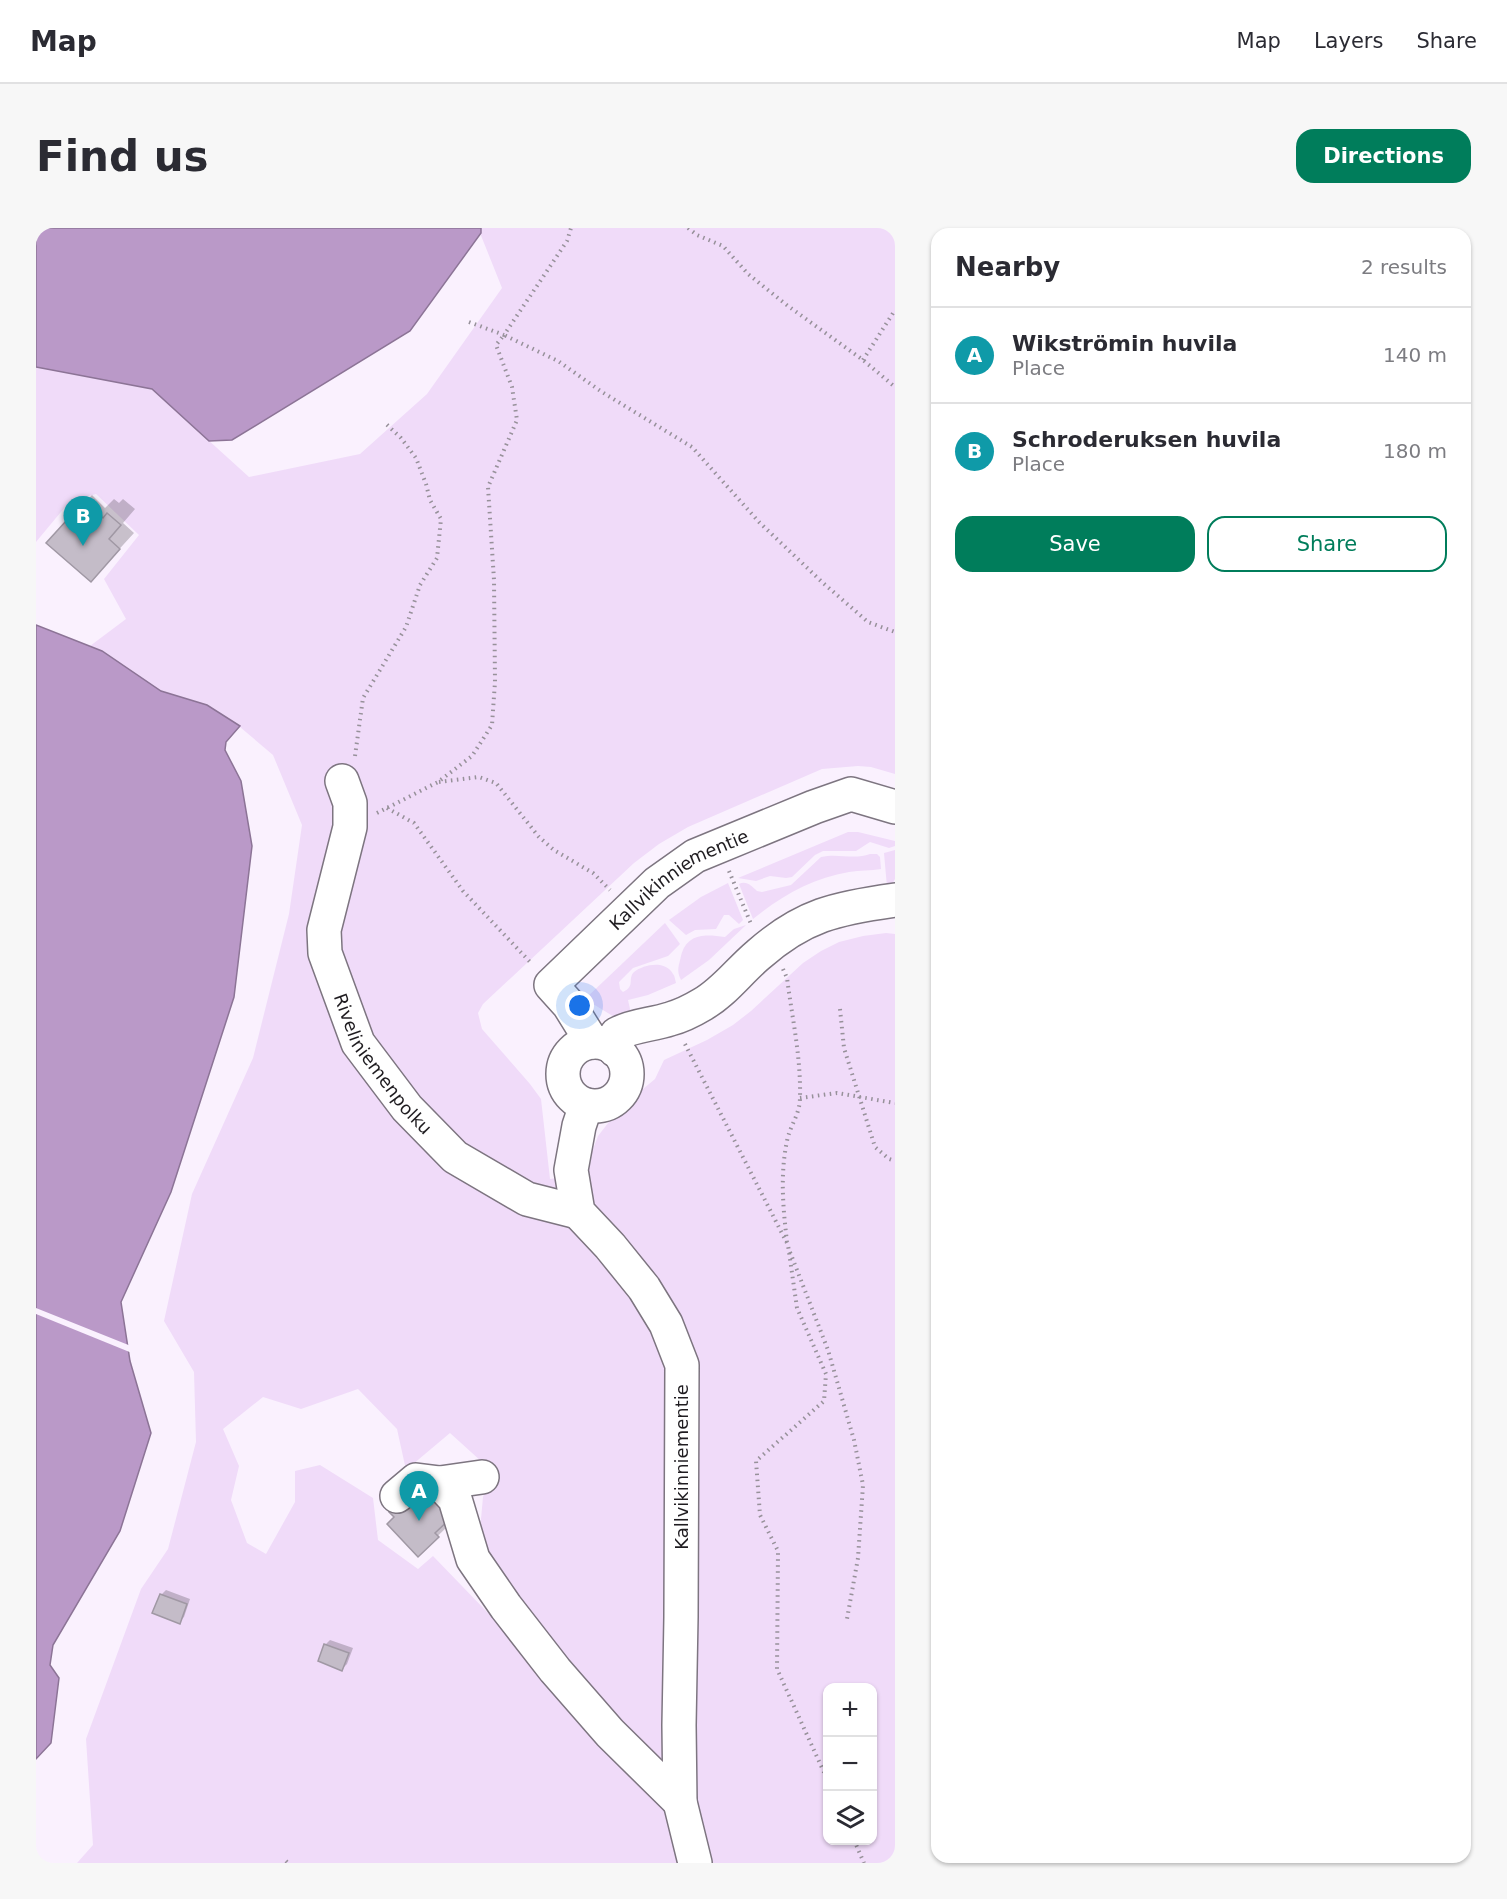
<!DOCTYPE html>
<meta charset="utf-8">
<style>
body{margin:0;font-family:"DejaVu Sans",sans-serif;background:#f7f7f7;color:#2b2b33}
.controls{position:absolute;right:18px;bottom:18px;display:grid;overflow:hidden;border-radius:12px;box-shadow:0 2px 4px #0004}
.controls button{width:54px;height:54px;display:grid;place-items:center;padding:0;border:0;border-bottom:2px solid #e1e1e2;background:#fff;color:#2b2b33;font:30px sans-serif}
.you{position:absolute;left:544px;top:778px;width:21px;height:21px;margin:-15px;border:4px solid #fff;border-radius:50%;background:#1a73e8;box-shadow:0 0 0 9px #1a73e833}
.badge{display:grid;place-items:center;width:39px;height:39px;border-radius:50%;background:#007d5b;color:#fff;font-size:20px;font-weight:700}
.pin{position:absolute;translate:-50% -50px;filter:drop-shadow(0 2px 3px #0008)}
.pin::after{content:'';position:absolute;top:32px;width:21px;height:18px;background:inherit;clip-path:polygon(0 0,100% 0,50% 100%)}
.list{margin:0;padding:0;list-style:none}
h2{display:flex;justify-content:space-between;align-items:center;height:78px;margin:0;padding:0 24px;font-size:26px}
h2 small{font-size:20px;font-weight:400;color:#7c7c81}
.list li{display:grid;grid-template-columns:39px 1fr auto;gap:18px;align-items:center;box-sizing:border-box;height:96px;padding:0 24px;border-top:2px solid #e1e1e2}
.list b{display:block;font-size:22px;white-space:nowrap}
.list p{margin:0;font-size:20px;white-space:nowrap;color:#7c7c81}
.list em{font-size:20px;font-style:normal;color:#7c7c81}
.actions{display:flex;gap:12px;padding:18px 24px}
.actions a{flex:1;padding:14px 0;border:2px solid #007d5b;border-radius:18px;text-align:center;font-size:21px;color:#007d5b}
.actions .main{background:#007d5b;color:#fff}
.icon{flex:none;width:33px;height:33px;fill:none;stroke:currentColor;stroke-width:2;stroke-linecap:round;stroke-linejoin:round}
.map{position:relative;flex:none;width:859px;height:1635px;overflow:hidden;border-radius:18px}
header{display:flex;align-items:center;gap:36px;box-sizing:border-box;height:84px;padding:0 30px;background:#fff;border-bottom:2px solid #e1e1e2}
header strong{font-size:28px}
nav{display:flex;gap:33px;margin-inline-start:auto;font-size:21px}
.intro{display:flex;align-items:center;justify-content:space-between;box-sizing:border-box;height:144px;padding:0 36px}
h1{margin:0;font-size:42px}
.button{padding:15px 27px;border-radius:18px;background:#007d5b;color:#fff;font-size:21px;font-weight:700}
main{display:flex;gap:36px;padding:0 36px}
aside{flex:1;background:#fff;border-radius:18px;box-shadow:0 2px 4px #0004}
.map>svg:first-child{display:block}
.green{fill:#f0dbf9;fill-rule:evenodd}
.water{fill:#ba99c8;stroke:#8c7496;stroke-width:1.5}
.pier{fill:#faf1fe}
.shadow{fill:#0003}
.building{fill:#c4bcc8;stroke:#a098a4;stroke-width:1.5}
.lines{fill:none;stroke-linecap:round;stroke-linejoin:round}
.minor-casing{stroke:#7d7580;stroke-width:36}
.path{stroke:#97919a;stroke-width:4;stroke-dasharray:1.5 4.5;stroke-linecap:butt}
.minor{stroke:#fff;stroke-width:33}
.labels{text-anchor:middle;dominant-baseline:central;stroke-width:6;stroke-linejoin:round;paint-order:stroke}
.street-label{font-size:18px;fill:#1f1c20;stroke:#fff}
</style>
<header>
<strong>Map</strong>
<nav><a>Map</a><a>Layers</a><a>Share</a></nav>
</header>
<div class="intro"><h1>Find us</h1><a class="button">Directions</a></div>
<main>
<div class="map">
<svg width="859" height="1635" viewBox="0 0 859 1635">
<rect width="100%" height="100%" fill="#faf1fe"/>
<g class="green">
<path d="M362 0H859V546L835 539 822 538 786 541 652 599 623 616 598 635 447 776 442 785 446 801 494 856 505 871 514 951 547 947 562 908 583 881 619 851 628 832 671 812 697 797 715 783 767 735 785 723 803 714 827 708 850 705 859 706V1635H41L57 1617 50 1511 105 1361 132 1321 160 1214 158 1144 128 1093 156 966 217 830 253 686 266 597 237 527 204 499 190 514 189 522 66 423 54 418 90 391 68 351 103 307 60 266 34 273 0 314V139L116 161 213 249 324 226 391 166 466 60 444 5 374 103ZM322 1161 361 1201 370 1242 414 1205 456 1243 447 1269 443 1313 479 1413 397 1328 382 1341 342 1312 337 1270 284 1237 259 1243V1274L230 1326 211 1315 195 1272 203 1238 187 1201 227 1169 265 1181ZM792 1460H836V1612H792Z"/>
<path d="M812 604H822L859 613V618L853 620 834 614 820 623H787L779 627 756 649 750 650 734 648 720 653 702 650Z"/>
<path d="M859 622V651L855 658 851 659 848 625Z"/>
<path d="M834 626H841L844 629 845 641C835 643 824 642 813 644 777 650 745 668 717 691L703 656C710 652 716 658 721 663L726 664 755 657 785 629C802 625 818 632 834 626Z"/>
<path d="M692 655 707 692 703 696 693 687H688L680 701 659 702 650 707 633 692 665 669Z"/>
<path d="M629 695 644 716 632 728 597 740 583 754 584 761 587 764C600 758 591 751 598 744 608 736 630 732 637 746 639 748 639 752 640 755L612 767 592 772 596 790H580L549 771Z"/>
<path d="M710 697 673 732 645 752C640 742 643 738 645 728 651 705 669 706 689 709L698 701Z"/>
</g>
<g class="water">
<path d="M0 0H445V5L374 103 196 212 173 213 116 161 0 139Z"/>
<path d="M0 397 66 423 125 463 171 477 204 498 190 514 189 522 205 553 216 618 198 769 135 964 85 1074 94 1133 115 1205 84 1303 17 1417 14 1437 23 1450 15 1515 0 1531Z"/>
</g>
<path class="pier" d="M0 1080 95 1118 96 1125 0 1086Z"/>
<g class="shadow">
<path d="M56 267 69 280 78 271 83 275 87 271 99 281 87 295 98 305 55 352 12 315Z"/>
<path d="M376 1264 412 1298 382 1327 360 1289Z"/>
<path d="M130 1362 154 1371 148 1389 143 1394 125 1367Z"/>
<path d="M294 1412 317 1420 311 1436 306 1441 289 1417Z"/>
</g>
<g class="building">
<path d="M40 282 54 294 62 285 67 290 71 285 85 297 73 311 84 321 55 354 10 315Z"/>
<path d="M384 1262 391 1270 395 1267 416 1289 399 1305 403 1309 382 1329 351 1296 358 1289 353 1284 365 1273Z"/>
<path d="M124 1366 151 1376 144 1396 116 1385Z"/>
<path d="M288 1416 313 1425 306 1443 282 1433Z"/>
</g>
<g class="lines">
<defs>
<g id="minor">
<path id="s1" d="M306 553 314 575V599L288 702 289 725 322 815 371 880 419 929 491 971 542 984"/>
<path id="s2" d="M556 814 533 777 515 757 621 655 659 628 778 579 815 566 859 579"/>
<circle cx="559" cy="846" r="32"/>
<path d="M579 822 581 806C597 797 616 797 634 791 645 788 657 782 667 776 688 764 703 743 722 727 767 687 801 680 859 672"/>
<path d="M550 877 543 898 535 942 542 984 574 1018 608 1060 630 1096 646 1137 645 1389 643 1497 644 1574 659 1635"/>
<path d="M404 1255 446 1249"/>
<path d="M361 1268 380 1252 404 1255 419 1271 437 1331 470 1379 519 1442 574 1505 644 1574"/>
</g>
</defs>
<use href="#minor" class="minor-casing"/>
<g class="path">
<path d="M652 0 661 7 687 18 712 46 752 78 827 132 859 159"/>
<path d="M433 94 468 107 531 13 535 0"/>
<path d="M827 132 859 82"/>
<path d="M319 528 327 470 370 399 384 357 401 330 405 291 394 272 390 256 380 230 365 210 348 194"/>
<path d="M403 554 443 549 460 555 503 609 518 622 557 645 574 662"/>
<path d="M351 580 378 595 427 663 496 736"/>
<path d="M341 585 402 554 436 528 456 497 459 454 458 352 452 259 481 192 476 159 460 117 468 107 522 133 566 164 656 219 723 294 786 354 832 394 859 404"/>
<path d="M693 643 715 696"/>
<path d="M747 741 751 750C756 789 765 829 764 869 764 887 754 897 751 913 744 946 747 980 751 1014"/>
<path d="M804 781 808 820 839 919 853 931 859 933"/>
<path d="M649 816 752 1017 761 1080 790 1146 788 1173 720 1233 724 1287 742 1323 741 1441 792 1553"/>
<path d="M764 870 801 865 859 875"/>
<path d="M754 1024 792 1122 818 1212 827 1257 822 1330 811 1391"/>
<path d="M818 1612 828 1635"/>
<path d="M250 1633 252 1635"/>
</g>
<use href="#minor" class="minor"/>
</g>
<g class="labels">
<g class="street-label">
<text stroke="none"><textPath href="#s2" startOffset="238">Kallvikinniementie</textPath></text>
<text stroke="none"><textPath href="#s1" startOffset="303">Riveliniemenpolku</textPath></text>
<text transform="translate(645 1239) rotate(-90)">Kallvikinniementie</text>
</g>
</g>
</svg>
<div class="controls">
<button>+</button>
<button>−</button>
<button><svg class="icon" aria-label="layers" viewBox="0 0 24 24"><path d="M12 4l9 5-9 5-9-5zM3 14l9 5 9-5"/></svg></button>
</div>
<div class="you"></div>
<div class="pin badge" style="left:383px;top:1293px;background:#0f9aa8">A</div>
<div class="pin badge" style="left:47px;top:318px;background:#0f9aa8">B</div>
</div>
<aside>
<h2>Nearby<small>2 results</small></h2>
<ul class="list">
<li><span class="badge" style="background:#0f9aa8">A</span><div><b>Wikströmin huvila</b><p>Place</p></div><em>140 m</em></li>
<li><span class="badge" style="background:#0f9aa8">B</span><div><b>Schroderuksen huvila</b><p>Place</p></div><em>180 m</em></li>
</ul>
<div class="actions"><a class="main">Save</a><a>Share</a></div>
</aside>
</main>
